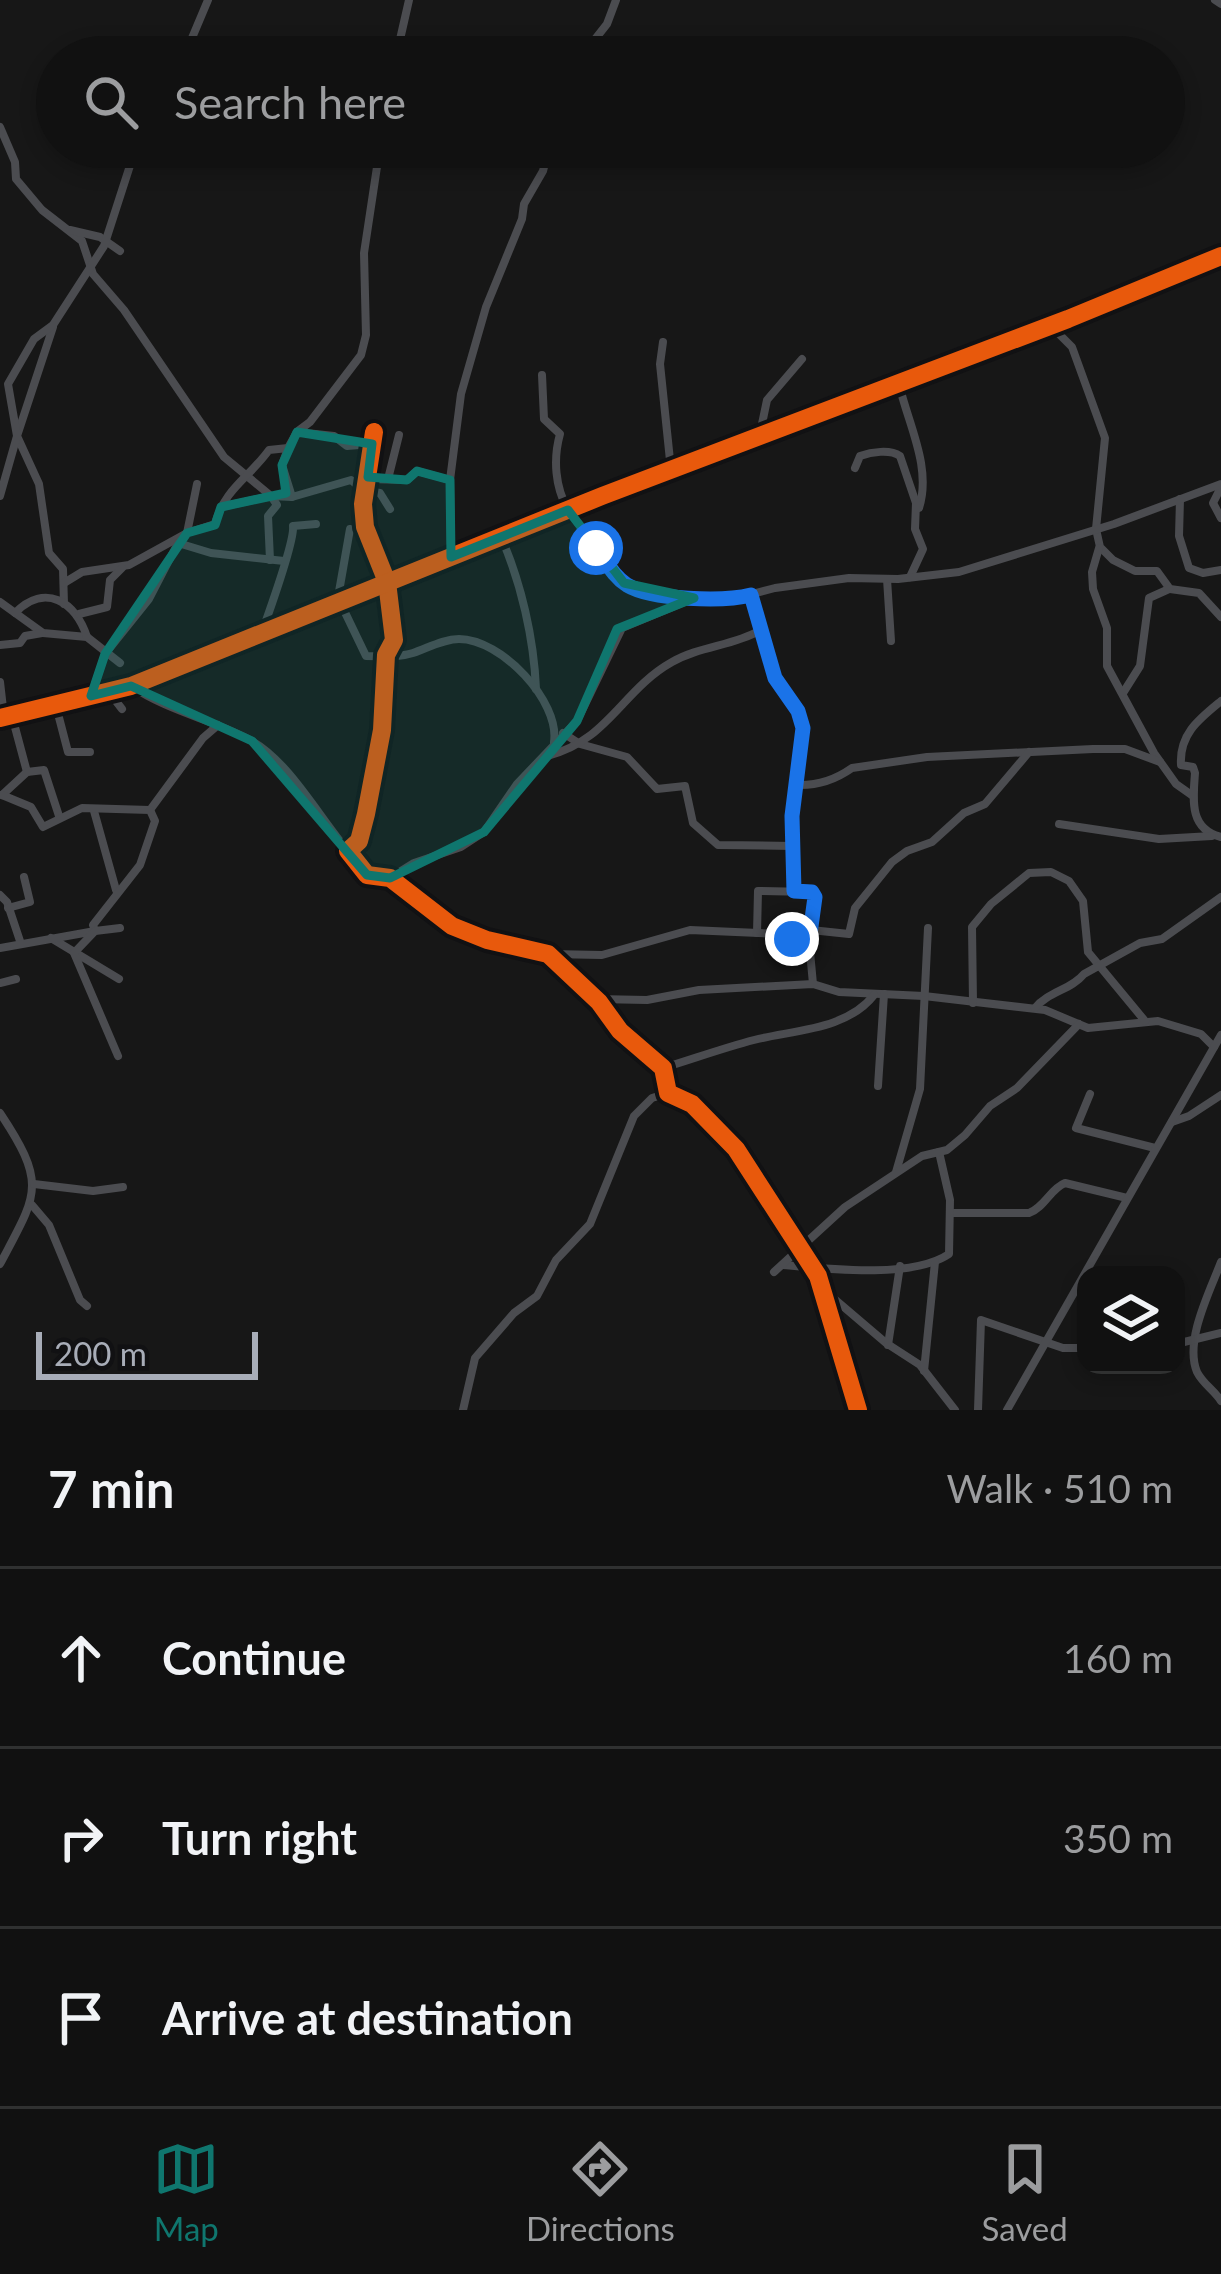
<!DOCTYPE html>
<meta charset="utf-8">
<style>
body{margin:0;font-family:Lato,sans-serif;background:#1a1a1a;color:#f1f3f6}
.controls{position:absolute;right:36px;bottom:36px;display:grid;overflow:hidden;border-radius:24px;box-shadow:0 6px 18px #0003}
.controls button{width:108px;height:108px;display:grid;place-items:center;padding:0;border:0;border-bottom:3px solid #303131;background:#111;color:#f1f3f6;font:60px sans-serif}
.scale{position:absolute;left:36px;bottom:30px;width:222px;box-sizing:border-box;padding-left:12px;border:6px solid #a8adb8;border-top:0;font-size:33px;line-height:42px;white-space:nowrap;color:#a8adb8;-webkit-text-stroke:9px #111113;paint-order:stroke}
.stop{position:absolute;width:36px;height:36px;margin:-27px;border:9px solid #1a73e8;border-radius:50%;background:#fff}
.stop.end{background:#1a73e8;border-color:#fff;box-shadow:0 3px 12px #0008}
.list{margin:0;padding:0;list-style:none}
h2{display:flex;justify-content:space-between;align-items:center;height:156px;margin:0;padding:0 48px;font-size:51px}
h2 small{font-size:39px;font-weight:400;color:#9c9d9f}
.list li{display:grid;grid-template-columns:78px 1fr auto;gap:36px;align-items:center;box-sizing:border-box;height:180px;padding:0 48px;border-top:3px solid #303131}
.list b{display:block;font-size:45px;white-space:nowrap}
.list em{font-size:39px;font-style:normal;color:#9c9d9f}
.icon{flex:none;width:66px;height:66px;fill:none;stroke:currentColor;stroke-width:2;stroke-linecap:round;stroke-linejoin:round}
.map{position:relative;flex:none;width:1221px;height:1410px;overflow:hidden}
.search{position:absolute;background:#111;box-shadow:0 6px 18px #0003;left:36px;right:36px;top:36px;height:132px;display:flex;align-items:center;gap:30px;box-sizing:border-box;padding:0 42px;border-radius:66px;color:#9c9d9f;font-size:45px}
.sheet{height:696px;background:#111}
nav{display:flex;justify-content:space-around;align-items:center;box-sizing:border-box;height:168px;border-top:3px solid #303131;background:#111;font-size:33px;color:#9c9d9f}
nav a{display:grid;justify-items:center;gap:6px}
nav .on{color:#0f766e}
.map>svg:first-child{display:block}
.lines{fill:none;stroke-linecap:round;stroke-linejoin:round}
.minor{stroke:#4b4c50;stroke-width:8}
.cycleway-casing{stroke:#111113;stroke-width:26}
.cycleway{stroke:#e8590c;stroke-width:18}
.route{stroke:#1a73e8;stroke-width:15}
.marked{fill:#0f766e;fill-opacity:0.2;stroke:#0f766e;stroke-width:9;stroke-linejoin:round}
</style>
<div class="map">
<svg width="1221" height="1410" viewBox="0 0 1221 1410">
<rect width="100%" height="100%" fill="#171717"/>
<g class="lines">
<g class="minor">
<path d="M1215 0 1221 4"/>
<path d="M184 57 208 0"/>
<path d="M396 57 409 0"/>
<path d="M581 57 607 24 616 0"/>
<path d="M0 127 15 162 16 179 42 210 82 241 93 274 124 310 224 457 271 496 277 505 268 516 270 560"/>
<path d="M70 230 100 237 120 251"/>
<path d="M1051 326 1072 347 1105 438 1096 529 1100 547 1113 560 1135 571H1157L1170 589 1199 593 1221 617"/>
<path d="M53 327 17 436 39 484 49 553 63 569 64 604"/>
<path d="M663 342 660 364 671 470"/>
<path d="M542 375 544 419 560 434C553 459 555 487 568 510L624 583 649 593 692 597"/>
<path d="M899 384C908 424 932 467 919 508"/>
<path d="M298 431 310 422 361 355 366 335 364 253 380 147"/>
<path d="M374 432 363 504 365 527 387 582 394 640 386 655 382 730 366 814 359 841 348 851 367 875 390 878 452 926 487 940 548 954 599 1002 620 1031 663 1068 668 1093 692 1104 736 1149 818 1276 858 1410"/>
<path d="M759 438 767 400 802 359"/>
<path d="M288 448 282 465 292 497"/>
<path d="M855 468 860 456C871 452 890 449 900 456L916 503 915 529 923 549 910 577"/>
<path d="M368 479 407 480 417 471 450 480"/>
<path d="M388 479 399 435"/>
<path d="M1221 487 1213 503 1221 518"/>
<path d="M0 496 17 436 8 384 34 339 53 325 104 246 136 147"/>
<path d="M1180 499 1179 536 1189 568 1203 573 1221 570"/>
<path d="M221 507 271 496 292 497 351 480 363 490 380 493 390 509"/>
<path d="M501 537C521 582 534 639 536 689"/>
<path d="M178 543 211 553 284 561"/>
<path d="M1099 548 1092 572 1093 589 1107 628V666L1154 753 1176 784 1193 796"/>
<path d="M451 557 450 480 461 394 486 307 522 219 524 204 543 171 549 147"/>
<path d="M887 579 891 641"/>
<path d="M64 583 82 572 129 565 187 533 197 484"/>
<path d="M751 595 775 678 798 711 803 728 792 816 794 891"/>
<path d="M0 602 43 633 87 637 120 663"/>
<path d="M340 602 366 656C382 656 398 658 413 653 428 648 443 639 459 639 501 639 560 701 554 742"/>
<path d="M337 603 350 529"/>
<path d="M15 613C45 582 76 602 87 637"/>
<path d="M79 614 107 607 110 580 122 568"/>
<path d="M262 632C269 612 295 541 293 526L316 524"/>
<path d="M0 645 20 643 25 636 42 633"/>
<path d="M0 682 4 717"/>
<path d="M131 686C168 711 211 719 250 740 288 760 319 817 348 851"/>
<path d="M109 692 122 709"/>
<path d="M1123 693 1140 666 1149 598 1169 589"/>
<path d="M91 696 105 654 149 599 178 543 187 533 215 524C225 488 248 479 269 450L288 448 297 432 334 436 347 446 372 444"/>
<path d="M1221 701C1199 719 1179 734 1181 765L1193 767 1195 773C1193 800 1189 829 1221 837"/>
<path d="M56 706 68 752H90"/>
<path d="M12 716 27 772"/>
<path d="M0 718 131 686 602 496 1068 319 1221 256"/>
<path d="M563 733 580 744 627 757 657 789 685 786 693 823 718 845 793 846"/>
<path d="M547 756C608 741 622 690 672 662 700 646 732 646 759 631"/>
<path d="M796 785C817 786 835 780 852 768L927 757 1093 749H1125L1160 762"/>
<path d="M2 795 27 772 44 770 59 816"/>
<path d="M150 810 203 738 218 725"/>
<path d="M94 811 116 890"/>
<path d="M1059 824 1159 839 1212 836"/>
<path d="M390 878 414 863 461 847 484 832 517 784 577 721 622 628 694 598 733 599 775 588 849 578 898 579 959 572 1114 524 1221 484"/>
<path d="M0 895 7 902 20 941"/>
<path d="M8 908 30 902 24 877"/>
<path d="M811 930 849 934 855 908 892 862 907 851 932 842 964 813 985 804 1029 752"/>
<path d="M757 933 758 891 811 892 815 897 809 941 813 984"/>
<path d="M51 938 119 979"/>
<path d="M0 948 95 931 93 925 140 865 155 821 150 810 82 808 43 827 31 807 2 795"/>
<path d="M550 954 602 955 690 930 782 934 809 941"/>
<path d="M0 983 16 979"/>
<path d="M596 999 647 1000 699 990 813 984 839 992 924 996 1045 1010 1088 1028 1158 1021 1201 1034 1214 1047"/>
<path d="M973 1003 972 927 991 904 1029 873 1051 872 1069 881 1083 901 1088 952 1145 1021"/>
<path d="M1035 1008C1049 991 1071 990 1084 974L1140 943 1162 939 1221 897"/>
<path d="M118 1056 74 953 95 931 120 928"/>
<path d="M663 1068C693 1059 723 1048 754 1040 793 1030 847 1030 874 995"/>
<path d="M878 1086 884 994"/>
<path d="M1090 1094 1076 1128 1155 1148"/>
<path d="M0 1113C48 1185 37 1194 0 1264"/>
<path d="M1172 1122 1189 1116 1221 1095"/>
<path d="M896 1172 920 1089 928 928"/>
<path d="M34 1184 93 1191 123 1187"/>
<path d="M32 1205 49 1225 80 1300 87 1306"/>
<path d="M951 1213H1029C1045 1207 1050 1189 1065 1183L1127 1198"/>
<path d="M1221 1262C1210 1291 1184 1341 1197 1372 1203 1384 1214 1390 1221 1401"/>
<path d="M783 1265C827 1269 912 1279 949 1254L950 1200 939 1152"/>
<path d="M774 1272 845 1207 922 1156 947 1150 965 1135 990 1106 1017 1088 1079 1024"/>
<path d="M825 1291 886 1343 920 1365 955 1410"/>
<path d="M1176 1344 1221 1333"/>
<path d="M888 1345 900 1266"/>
<path d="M924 1371 935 1262"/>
<path d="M463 1410 475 1358 514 1313 537 1296 556 1260 590 1224 634 1116 652 1098 668 1093"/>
<path d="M978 1410 981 1320 1063 1348H1086"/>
<path d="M1007 1410 1221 1035"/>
</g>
<defs>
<g id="cycleway">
<path d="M374 432 363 504 365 527 387 582 394 640 386 655 382 730 366 814 359 841 348 851 367 875 390 878 452 926 487 940 548 954 599 1002 620 1031 663 1068 668 1093 692 1104 736 1149 818 1276 858 1410"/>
<path d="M0 718 131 686 602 496 1068 319 1221 256"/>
</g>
</defs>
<use href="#cycleway" class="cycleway-casing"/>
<use href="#cycleway" class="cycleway"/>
</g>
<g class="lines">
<path class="route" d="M596 548C606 561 613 576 627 585 652 600 723 602 751 595L775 678 798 711 803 728 792 816 794 891 812 892 815 897 809 941 792 939"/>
</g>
<path class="marked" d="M297 432 372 444 368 477 407 480 417 471 450 480 451 557 568 510 624 583 694 598 617 629 577 721 484 832 390 878 367 875 252 741 131 686 91 696 105 654 187 533 215 525 221 507 286 493 282 465Z"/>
</svg>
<div class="controls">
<button><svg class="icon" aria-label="layers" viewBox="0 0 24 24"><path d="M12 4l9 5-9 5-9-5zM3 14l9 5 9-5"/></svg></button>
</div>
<div class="scale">200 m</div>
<div class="stop" style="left:596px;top:548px"></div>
<div class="stop end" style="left:792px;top:939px"></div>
<div class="search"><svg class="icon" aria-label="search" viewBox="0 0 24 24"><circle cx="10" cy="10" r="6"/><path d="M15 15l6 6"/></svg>Search here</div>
</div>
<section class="sheet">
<h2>7 min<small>Walk · 510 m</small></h2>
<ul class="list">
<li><svg class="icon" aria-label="ahead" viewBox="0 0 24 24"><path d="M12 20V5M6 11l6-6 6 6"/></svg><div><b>Continue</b></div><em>160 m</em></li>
<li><svg class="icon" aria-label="right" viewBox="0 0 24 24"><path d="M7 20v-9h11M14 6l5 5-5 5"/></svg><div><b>Turn right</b></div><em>350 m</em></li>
<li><svg class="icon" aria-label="arrive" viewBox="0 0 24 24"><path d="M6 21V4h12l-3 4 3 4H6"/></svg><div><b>Arrive at destination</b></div></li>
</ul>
</section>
<nav>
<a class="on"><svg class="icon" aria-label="map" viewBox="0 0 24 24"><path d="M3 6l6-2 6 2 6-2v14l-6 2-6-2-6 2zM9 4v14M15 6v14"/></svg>Map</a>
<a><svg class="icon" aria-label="directions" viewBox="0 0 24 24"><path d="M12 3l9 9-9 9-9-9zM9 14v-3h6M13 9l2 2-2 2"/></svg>Directions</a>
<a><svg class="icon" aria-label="saved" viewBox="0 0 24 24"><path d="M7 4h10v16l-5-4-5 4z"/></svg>Saved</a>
</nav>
